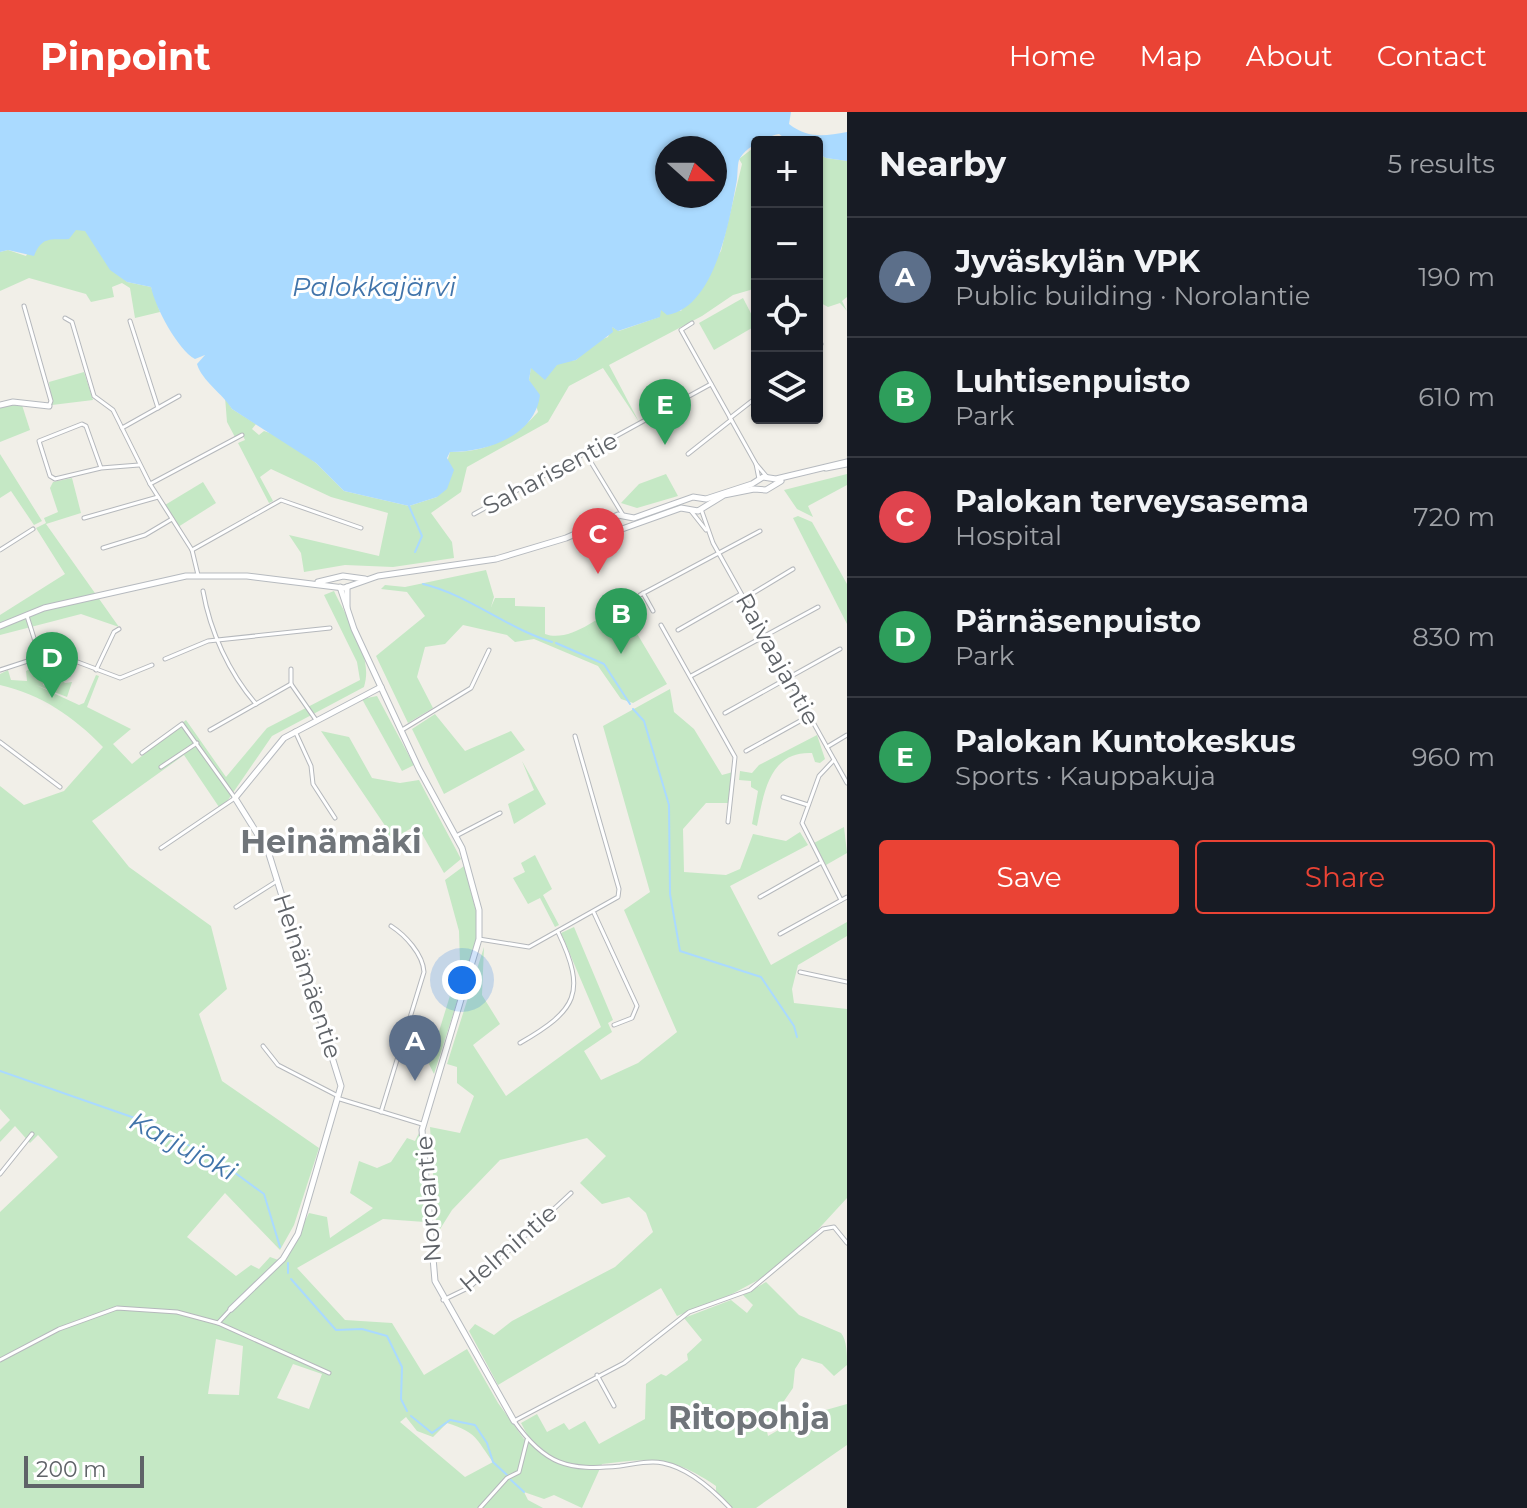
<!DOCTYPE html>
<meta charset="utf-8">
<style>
body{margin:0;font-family:Montserrat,sans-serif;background:#20242c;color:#f1f3f6}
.controls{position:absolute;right:24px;top:24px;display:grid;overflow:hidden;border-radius:8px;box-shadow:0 2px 6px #0004}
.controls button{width:72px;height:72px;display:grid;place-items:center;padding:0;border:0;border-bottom:2px solid #363941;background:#171b24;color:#f1f3f6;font:40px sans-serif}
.compass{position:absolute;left:655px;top:24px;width:72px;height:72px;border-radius:50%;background:#171b24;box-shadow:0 2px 6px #0004;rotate:111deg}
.scale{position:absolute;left:24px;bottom:20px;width:120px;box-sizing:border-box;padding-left:8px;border:4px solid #5f6368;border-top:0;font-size:22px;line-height:28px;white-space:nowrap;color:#5f6368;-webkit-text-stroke:6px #fff;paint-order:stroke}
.you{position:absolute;left:462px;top:868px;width:28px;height:28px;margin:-20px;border:6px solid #fff;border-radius:50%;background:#1a73e8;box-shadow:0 0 0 12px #1a73e833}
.badge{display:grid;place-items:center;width:52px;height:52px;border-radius:50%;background:#ea4335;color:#fff;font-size:26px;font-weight:700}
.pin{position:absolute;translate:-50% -66px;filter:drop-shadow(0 2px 4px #0008)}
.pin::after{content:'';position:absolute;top:42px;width:28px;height:24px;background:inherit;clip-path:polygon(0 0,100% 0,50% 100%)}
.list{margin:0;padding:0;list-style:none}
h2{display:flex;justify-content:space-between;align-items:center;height:104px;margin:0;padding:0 32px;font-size:34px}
h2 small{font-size:26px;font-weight:400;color:#9ea1a6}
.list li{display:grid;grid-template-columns:52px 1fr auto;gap:24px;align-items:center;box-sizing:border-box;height:120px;padding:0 32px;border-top:2px solid #363941}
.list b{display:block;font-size:30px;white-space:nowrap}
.list p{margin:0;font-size:26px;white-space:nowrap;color:#9ea1a6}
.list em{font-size:26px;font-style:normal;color:#9ea1a6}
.actions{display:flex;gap:16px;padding:24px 32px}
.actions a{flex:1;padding:18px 0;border:2px solid #ea4335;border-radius:8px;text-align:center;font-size:28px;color:#ea4335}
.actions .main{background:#ea4335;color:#fff}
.icon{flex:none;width:44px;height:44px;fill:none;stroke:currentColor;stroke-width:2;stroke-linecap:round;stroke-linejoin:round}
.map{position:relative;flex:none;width:847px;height:1396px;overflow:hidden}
header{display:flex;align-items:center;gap:48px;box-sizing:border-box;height:112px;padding:0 40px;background:#ea4335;color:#fff}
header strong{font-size:38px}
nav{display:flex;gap:44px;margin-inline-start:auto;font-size:28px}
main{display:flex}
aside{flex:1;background:#171b24}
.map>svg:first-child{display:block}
.green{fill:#c5e8c5;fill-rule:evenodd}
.water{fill:#aadaff;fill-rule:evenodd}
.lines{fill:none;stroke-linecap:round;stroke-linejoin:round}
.stream{stroke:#aadaff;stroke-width:2}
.street-casing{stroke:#b5b8bc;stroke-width:5}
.secondary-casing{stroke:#b6babf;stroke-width:7}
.street{stroke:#fff;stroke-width:3}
.secondary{stroke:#fff;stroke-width:5}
.labels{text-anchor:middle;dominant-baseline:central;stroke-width:6;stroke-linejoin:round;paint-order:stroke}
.street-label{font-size:24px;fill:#5f6368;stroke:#fff}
.water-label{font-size:26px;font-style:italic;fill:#4174aa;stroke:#fff}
.district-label{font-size:32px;font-weight:bold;fill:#70757a;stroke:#fff}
</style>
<header>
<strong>Pinpoint</strong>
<nav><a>Home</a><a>Map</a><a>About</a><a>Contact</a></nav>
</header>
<main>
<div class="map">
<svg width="847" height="1396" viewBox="0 0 847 1396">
<rect width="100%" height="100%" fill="#f1efe8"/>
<g class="green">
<path d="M757 33V176L733 183 702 204 609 253 639 310 603 256 569 274 548 310 467 355 461 380 431 401 452 430 454 446 393 455 345 453 304 460 301 441 289 423 379 444 388 401 331 385 271 357 260 365 273 389 269 391 238 331 245 328 243 324 236 327 227 310 225 285 232 297 256 312 252 317 259 323 264 319 281 325 316 351 344 379 409 394 437 385 450 340C484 341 516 326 538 300L529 268 531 255 576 248 595 230 608 225 612 215 619 219 659 205 661 197 681 199 721 139 742 52 739 47Z"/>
<path d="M817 41 826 46 847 49V185L842 189 847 199 840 191 828 195 817 189Z"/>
<path d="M84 112 127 170 151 175 160 200 135 206 130 176 122 171 112 175 114 185 91 190 86 182 29 166 0 179V140L8 138 26 144 37 124Z"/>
<path d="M743 186 757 213 714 238 699 211Z"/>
<path d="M84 260 93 288 52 293 49 270Z"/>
<path d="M14 292 22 293 30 318 0 330V295Z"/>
<path d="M0 342 42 409 34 413 11 379 0 386Z"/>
<path d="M666 362 678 384 637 396 621 391 639 372Z"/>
<path d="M847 362V373L808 394 813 405 797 397 784 378Z"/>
<path d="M72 366 81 401 46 412 119 515 81 502 0 523V503L65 462 36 416 46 411 44 406 58 400 50 376 53 370Z"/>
<path d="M203 370 216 391 178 415 165 393Z"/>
<path d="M798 404 812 410 847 472V512L793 406Z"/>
<path d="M486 458 494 485 491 495 495 486H515V494L545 495V522C569 531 599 505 620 493L667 572 633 591 621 587 598 554 534 527 515 530 507 523 463 513 445 532 425 535 417 565 433 596 408 611 376 544 425 504 407 480 381 477 385 473 405 475Z"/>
<path d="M334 479C347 507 374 544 364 575L272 624 228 688 219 695 184 643 92 709 129 755 211 814 227 877 199 902 222 969 319 1036 294 1113 280 1138 225 1081 187 1125 236 1164 251 1153 259 1157 270 1145 284 1150 309 1101 327 1105 330 1126 373 1096 350 1081 359 1049 377 1056 391 1050 407 1026 415 1029 419 1021 425 1110 383 1107 297 1156 345 1208 392 1211 424 1263 467 1237 498 1291 524 1327 528 1324 521 1311 537 1302 547 1320 564 1311 569 1318 585 1309 599 1332 645 1307 646 1272 661 1262 666 1264 688 1248 687 1242 702 1228 684 1206 731 1188 747 1201 753 1193 743 1183 766 1170 799 1203 841 1221C847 1228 847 1243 847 1253L834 1264 822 1252 802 1246 795 1257 793 1276 766 1315 768 1324 801 1305 847 1292V1333L756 1396H732L716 1379V1374C671 1344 656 1346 602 1352L582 1396 554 1383 544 1387 524 1380 528 1388 543 1396H0V1100L58 1045 38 1023 30 1031 15 1014 0 1030V1018L10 1008 0 997V674L24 693 64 679 103 635C73 604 42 583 0 573V562L8 558 11 568 27 569 26 559 49 547 44 553 43 573 49 575 55 563 65 571 72 570 67 585 36 573 79 593 84 591 96 563 99 564 87 595 131 617 113 632 132 652 186 608 226 665 267 616 360 568 357 550 324 483ZM216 1227 243 1234 239 1283 208 1282ZM293 1252 322 1262 309 1297 277 1286ZM406 1305 417 1319 433 1325 447 1311C478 1321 475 1326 493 1350L465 1365 400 1310Z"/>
<path d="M670 577 674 600 694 617 722 663 733 660 729 691H706L683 717 684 760 726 763 740 757 753 722 786 729 800 720 808 733 730 774 771 853 847 810V824L798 853 792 877 794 891 847 897V1086L812 1124 762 1166 732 1182 677 1204 661 1176 498 1273 469 1219 475 1212 494 1223 512 1209 615 1155 653 1120 646 1101 629 1085 602 1092 580 1071 606 1044 587 1026 500 1048 452 1098 437 1122 430 1015 460 1021 474 984 457 971V955L447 952 484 835 482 883 500 912 473 933 506 984 601 915 561 821 574 815 613 908 608 911 612 920 584 939 601 968 638 951 677 920 624 798 650 780 603 614Z"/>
<path d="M377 584 414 653 402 659 362 587Z"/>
<path d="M435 602 465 639 511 619 525 638 444 682 412 617Z"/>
<path d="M321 619 349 625 372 666 400 671 419 668 461 747 444 761 417 713 366 742 388 718Z"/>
<path d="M817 623 825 647 820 651 815 650 812 641C769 639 764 681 757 714L752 712 758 679 751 675V669L739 668 740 659 752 661 759 653Z"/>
<path d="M522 649 546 692 514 712 508 692 534 678Z"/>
<path d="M844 715 847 741 826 753 814 731Z"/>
<path d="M535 743 552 777 543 783 559 813 555 815 540 786 528 792 513 766 525 760 521 751Z"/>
<path d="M464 754 476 799 477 827 434 962 429 952 460 851 459 819 445 768Z"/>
</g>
<path class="water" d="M0 0H791L789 12C808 27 825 24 847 20V49L826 46 817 41V30H790L779 22C767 24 744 36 739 48 737 54 738 66 736 73 729 111 714 196 667 203L661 198 660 205 618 219 612 215 613 220 576 248 557 253 545 268 531 256 529 268 540 283C535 324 487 340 450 340L447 346 454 358 447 377 437 385 409 394 344 379 316 351 232 297C223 282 202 269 197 252L205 243 195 247C178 238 155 195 151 175L127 170 110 158 85 119 76 118 69 127C50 128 42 124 34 144L8 138 0 140ZM667 36H715V84H667Z"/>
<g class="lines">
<g class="stream">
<path d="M409 394 422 424 415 440"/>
<path d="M423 472C469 483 506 516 552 530"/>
<path d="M556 531 604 552 630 592"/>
<path d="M633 597 644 609 669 693 670 782 680 839 761 865 794 914 797 925"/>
<path d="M0 959 149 1011 227 1055 264 1082 280 1135"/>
<path d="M288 1161V1151"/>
<path d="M291 1167 336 1218 362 1217 387 1224 402 1255 401 1287 407 1299"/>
<path d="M411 1304 432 1321 450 1308 475 1313 487 1331 493 1350 507 1363"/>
<path d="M511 1368 524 1380"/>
</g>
<defs>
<g id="street">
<path d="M24 194 51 289 49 294"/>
<path d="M65 206 72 210 94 284 113 298 150 372 192 438 198 463"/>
<path d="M130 209 158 296"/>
<path d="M692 211 681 218 756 352 767 365"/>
<path d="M817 235 821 232"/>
<path d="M730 306 757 285"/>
<path d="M122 316 179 284"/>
<path d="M586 342 623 403"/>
<path d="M688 342 731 308"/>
<path d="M756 352 759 367"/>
<path d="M101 356 86 314 82 312 39 329 50 364 55 367 101 356 139 353"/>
<path d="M150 372 242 323"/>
<path d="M701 397 713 431 847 671"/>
<path d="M691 399 706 418"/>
<path d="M474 402 711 272"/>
<path d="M84 406 158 385"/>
<path d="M103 436 145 423 172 407"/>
<path d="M0 438 33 417"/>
<path d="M192 438 281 388 361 416"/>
<path d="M203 479C210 519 229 561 256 592"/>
<path d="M643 481 653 499"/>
<path d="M640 483 760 419"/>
<path d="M745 486 793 457"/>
<path d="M661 513 735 645 728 710"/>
<path d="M678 518 741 482"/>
<path d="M40 545 59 543 120 566 152 553"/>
<path d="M165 547 208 529 330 516"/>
<path d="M291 557V572L316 608"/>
<path d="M0 558 40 545 27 504"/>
<path d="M96 558 114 520 119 517"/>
<path d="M691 564 818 495"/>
<path d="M725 601 840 537"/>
<path d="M210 618 291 572"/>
<path d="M402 618 471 576 489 538"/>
<path d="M295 619 311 654 313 672 335 706"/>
<path d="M0 630 60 675"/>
<path d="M827 635 847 623"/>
<path d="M746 639 809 604"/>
<path d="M142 641 182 612 235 686 161 736"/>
<path d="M834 648 819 664 802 711 841 788"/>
<path d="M161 655 197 631"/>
<path d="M783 685 808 693"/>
<path d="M456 724 500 701"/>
<path d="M760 785 820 751"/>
<path d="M236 795 277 769"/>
<path d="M594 801 637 894 632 906 614 913"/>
<path d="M780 822 847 785"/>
<path d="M479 827 529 835 618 785 619 777 575 624"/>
<path d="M800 860 847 870"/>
<path d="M520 931C577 898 587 881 558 820"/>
<path d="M263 934 278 953 338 984"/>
<path d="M340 987 422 1012"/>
<path d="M381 1000 424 860C423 842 405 823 391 814"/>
<path d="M0 1062 32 1022"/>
<path d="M443 1188 470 1175 571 1081"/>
<path d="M218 1211 231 1197"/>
<path d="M0 1248 59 1217 117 1196 177 1200 218 1211 329 1261"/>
<path d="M597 1263 614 1294"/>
<path d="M480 1396 507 1366 519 1360 527 1328"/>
<path d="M730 1396C713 1378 688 1356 663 1351 649 1348 635 1352 620 1354 568 1359 545 1353 514 1309L624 1251 689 1200 750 1178 823 1117 834 1115 847 1131"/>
</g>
<g id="secondary">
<path d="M0 293 13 290 49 294"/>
<path d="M826 356 847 352"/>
<path d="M579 424 607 415 622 417 681 396 698 399 724 383 754 377 766 378 781 369"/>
<path d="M318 470 343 464 365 467"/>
<path d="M340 475 354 517 419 657 462 736 479 798V827L422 1018 435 1169 514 1309"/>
<path d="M347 495V475"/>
<path d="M0 514 44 496 186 464H247L344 476 378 464 496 447 566 426 618 403 634 406 693 385 706 387 752 372 763 365 776 367 847 350"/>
<path d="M231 1197 283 1147 298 1122 341 974 268 739 235 686 284 626 381 575"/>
</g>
</defs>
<use href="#street" class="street-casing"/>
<use href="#secondary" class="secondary-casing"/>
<use href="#street" class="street"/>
<use href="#secondary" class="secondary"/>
</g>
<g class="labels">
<g class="street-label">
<text transform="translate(550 361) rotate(-28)">Saharisentie</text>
<text transform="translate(778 547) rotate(61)">Raivaajantie</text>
<text transform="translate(308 864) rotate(72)">Heinämäentie</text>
<text transform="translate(428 1087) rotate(-94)">Norolantie</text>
<text transform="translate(508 1136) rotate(-41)">Helmintie</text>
</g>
<g class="water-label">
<text x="374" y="175">Palokkajärvi</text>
<text transform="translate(183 1034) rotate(28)">Karjujoki</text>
</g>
<g class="district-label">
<text x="331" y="729">Heinämäki</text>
<text x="749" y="1305">Ritopohja</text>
</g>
</g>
</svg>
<div class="controls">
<button>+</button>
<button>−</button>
<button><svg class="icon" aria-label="locate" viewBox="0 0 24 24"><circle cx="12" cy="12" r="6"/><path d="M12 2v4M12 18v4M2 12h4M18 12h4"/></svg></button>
<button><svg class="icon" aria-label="layers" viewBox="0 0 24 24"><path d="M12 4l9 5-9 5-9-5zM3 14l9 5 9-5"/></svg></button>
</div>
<svg class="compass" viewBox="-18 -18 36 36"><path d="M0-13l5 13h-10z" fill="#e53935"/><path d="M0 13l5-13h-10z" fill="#9ea1a6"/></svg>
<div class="scale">200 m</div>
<div class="you"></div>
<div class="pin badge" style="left:415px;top:969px;background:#5c6f8a">A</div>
<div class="pin badge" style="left:621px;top:542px;background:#2e9e5b">B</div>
<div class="pin badge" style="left:598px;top:462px;background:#e0444e">C</div>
<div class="pin badge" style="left:52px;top:586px;background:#2e9e5b">D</div>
<div class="pin badge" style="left:665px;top:333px;background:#2e9e5b">E</div>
</div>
<aside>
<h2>Nearby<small>5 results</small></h2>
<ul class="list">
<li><span class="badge" style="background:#5c6f8a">A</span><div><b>Jyväskylän VPK</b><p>Public building · Norolantie</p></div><em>190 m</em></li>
<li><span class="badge" style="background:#2e9e5b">B</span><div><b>Luhtisenpuisto</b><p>Park</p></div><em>610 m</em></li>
<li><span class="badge" style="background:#e0444e">C</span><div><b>Palokan terveysasema</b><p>Hospital</p></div><em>720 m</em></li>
<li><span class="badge" style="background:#2e9e5b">D</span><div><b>Pärnäsenpuisto</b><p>Park</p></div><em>830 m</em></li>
<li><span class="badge" style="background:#2e9e5b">E</span><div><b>Palokan Kuntokeskus</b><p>Sports · Kauppakuja</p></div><em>960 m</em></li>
</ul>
<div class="actions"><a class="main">Save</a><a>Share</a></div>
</aside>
</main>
